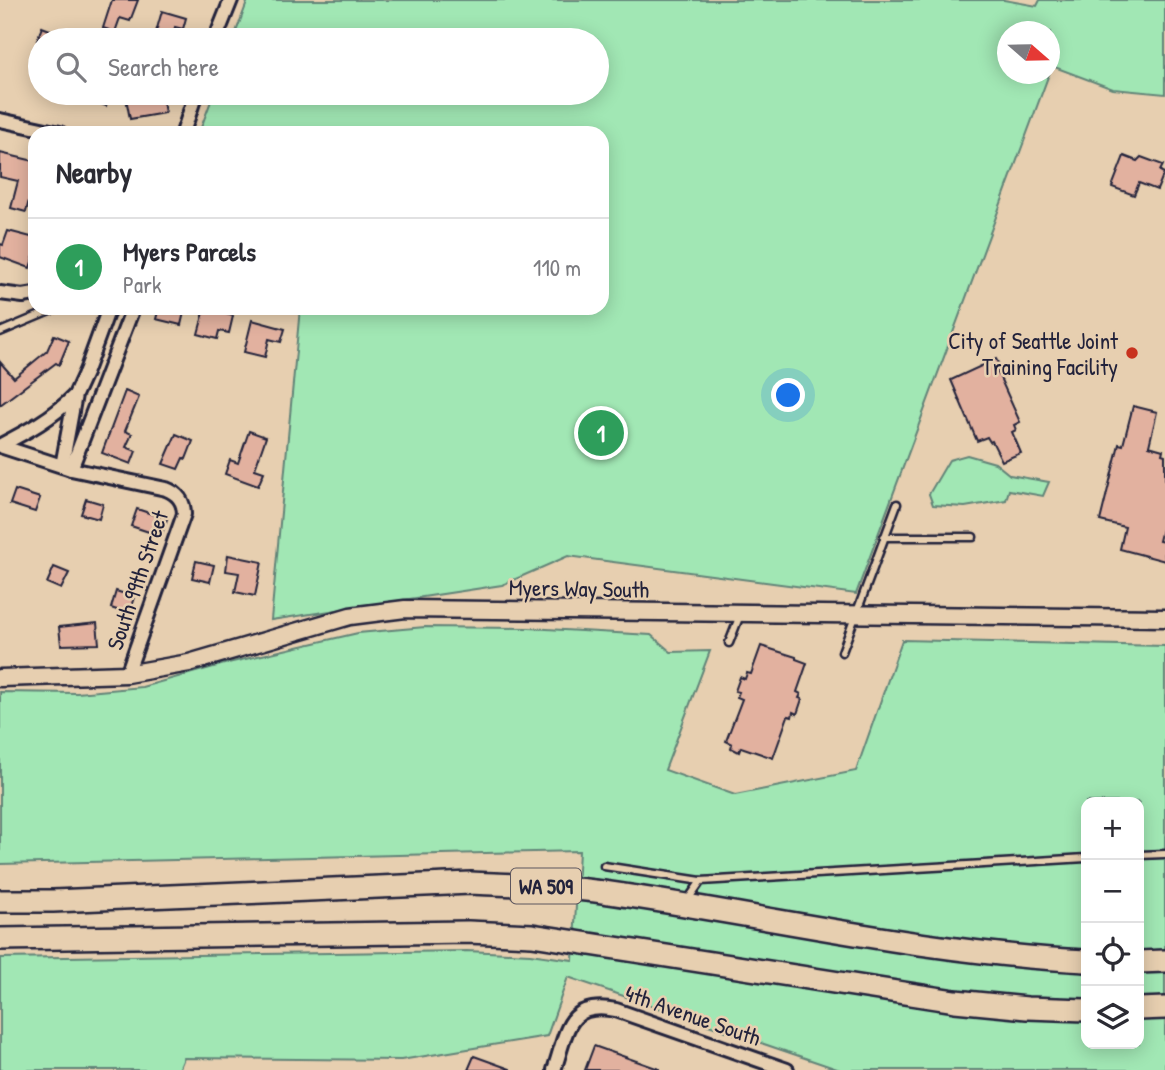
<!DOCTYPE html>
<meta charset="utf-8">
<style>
body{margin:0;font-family:"Patrick Hand",sans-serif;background:#f2f2f3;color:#2b2b33}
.controls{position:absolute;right:21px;bottom:21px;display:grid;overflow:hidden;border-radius:14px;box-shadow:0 4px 18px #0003}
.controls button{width:63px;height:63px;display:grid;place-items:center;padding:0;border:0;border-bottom:2px solid #e1e1e2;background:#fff;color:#2b2b33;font:35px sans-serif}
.compass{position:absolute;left:997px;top:21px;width:63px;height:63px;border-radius:50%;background:#fff;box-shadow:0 4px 18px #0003;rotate:110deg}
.you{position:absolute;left:789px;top:396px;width:24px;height:24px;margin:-18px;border:5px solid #fff;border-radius:50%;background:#1a73e8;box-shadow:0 0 0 10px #1a73e833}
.badge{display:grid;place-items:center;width:46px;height:46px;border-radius:50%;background:#db2777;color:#fff;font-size:23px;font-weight:700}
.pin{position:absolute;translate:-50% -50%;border:4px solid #fff;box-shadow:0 2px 7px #0006}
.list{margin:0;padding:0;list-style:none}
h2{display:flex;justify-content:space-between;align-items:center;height:91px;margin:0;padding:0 28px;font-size:30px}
h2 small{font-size:23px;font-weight:400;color:#7c7c81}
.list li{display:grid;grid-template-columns:46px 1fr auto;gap:21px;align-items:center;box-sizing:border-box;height:98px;padding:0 28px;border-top:2px solid #e1e1e2}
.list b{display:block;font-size:26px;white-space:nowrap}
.list p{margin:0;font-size:23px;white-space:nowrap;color:#7c7c81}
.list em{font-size:23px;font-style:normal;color:#7c7c81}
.icon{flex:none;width:38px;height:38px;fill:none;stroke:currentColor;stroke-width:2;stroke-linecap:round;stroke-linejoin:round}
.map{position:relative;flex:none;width:1165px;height:1070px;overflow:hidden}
.search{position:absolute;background:#fff;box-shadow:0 4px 18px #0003;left:28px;top:28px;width:581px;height:77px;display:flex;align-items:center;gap:18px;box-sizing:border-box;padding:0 24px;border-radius:38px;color:#7c7c81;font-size:26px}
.panel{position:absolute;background:#fff;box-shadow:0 4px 18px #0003;left:28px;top:126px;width:581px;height:189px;border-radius:21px}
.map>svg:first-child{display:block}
.green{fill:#a1e7b4;stroke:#628478;stroke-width:2;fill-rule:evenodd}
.building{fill:#e2b19f;stroke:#22223b;stroke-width:2}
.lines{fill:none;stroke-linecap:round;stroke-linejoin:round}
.lane-casing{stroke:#22223b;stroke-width:11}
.street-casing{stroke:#22223b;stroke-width:18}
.secondary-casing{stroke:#22223b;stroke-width:21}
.highway-casing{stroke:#22223b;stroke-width:26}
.lane{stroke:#e7cfb0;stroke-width:6}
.street{stroke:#e7cfb0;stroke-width:12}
.secondary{stroke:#e7cfb0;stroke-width:16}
.highway{stroke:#e7cfb0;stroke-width:21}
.poi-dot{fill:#c8321e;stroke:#e7cfb0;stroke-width:2.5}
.labels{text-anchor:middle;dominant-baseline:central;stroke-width:5;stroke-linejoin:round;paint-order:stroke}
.shield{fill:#e7cfb0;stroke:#5d565e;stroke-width:2}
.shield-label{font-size:21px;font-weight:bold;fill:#22223b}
.poi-label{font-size:23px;fill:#22223b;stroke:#e7cfb0;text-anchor:end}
.street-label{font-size:23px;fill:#22223b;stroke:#e7cfb0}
</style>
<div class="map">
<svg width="1165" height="1070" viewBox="0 0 1165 1070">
<rect width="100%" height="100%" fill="#e7cfb0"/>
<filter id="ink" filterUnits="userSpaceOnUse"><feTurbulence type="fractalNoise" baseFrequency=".0143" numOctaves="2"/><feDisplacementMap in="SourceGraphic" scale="14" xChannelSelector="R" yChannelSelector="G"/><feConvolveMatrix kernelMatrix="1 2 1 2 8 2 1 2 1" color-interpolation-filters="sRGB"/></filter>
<g filter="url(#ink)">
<g class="green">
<path d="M248 0H1004L1037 6 1040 0H1165V94L1113 89 1052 66 1050 72V32H1007V74H1049L856 594 568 556 502 585 271 620 300 308H602V133H199L214 93H597V40H233Z"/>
<path d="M967 455 995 463 1010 475 1049 482 1043 496 1009 490 1006 500 965 507 933 505 929 494 949 460Z"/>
<path d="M425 627 529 628 651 635 671 652 710 651 665 770 735 795 856 771 902 640 1165 646V1070H840L568 977 547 1036 401 1060 184 1058 179 1070H0V958L467 951 530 954 573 960 579 851 0 864V692L77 693 142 687 228 663 358 633ZM1086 802H1139V1044H1086Z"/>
</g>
<g class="building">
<path d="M112 0H138L130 21 120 18 115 32 103 28Z"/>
<path d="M162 11 186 18 183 29 175 27 172 37 156 32Z"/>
<path d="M42 27 74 39V40H37Z"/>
<path d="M72 93H110L106 106Z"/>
<path d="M125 93H152L153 97 162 95 165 113 130 119Z"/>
<path d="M0 153 34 161 32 169 35 170V186L33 185 26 212 11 208 18 181 0 177Z"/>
<path d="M1124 156 1137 161 1141 157 1163 165 1160 171 1164 173 1157 190 1139 183 1134 195 1112 187Z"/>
<path d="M8 231 35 238V253L30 268 0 257V244L3 245Z"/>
<path d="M159 308H185L181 325 156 319Z"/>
<path d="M205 308 233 316 229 333 219 331 217 339 198 334Z"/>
<path d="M252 320 285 329 281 342 269 339 265 357 244 352Z"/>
<path d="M54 335 69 341 59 365 56 363 0 405V362L14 378 47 351Z"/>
<path d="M996 359 1001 369 997 371 1020 422 1014 425 1016 430 1012 432 1021 453 1002 461 992 441 990 442 987 437 977 441 951 380Z"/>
<path d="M125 391 139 397 125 431 132 434 126 447 136 451 131 464 102 453Z"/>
<path d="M1133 406 1157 412 1149 446 1163 450 1162 454 1165 455V517L1159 541 1164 542 1165 561 1120 549 1125 527 1100 521 1119 444 1123 445Z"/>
<path d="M249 431 266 437 255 469 264 472 258 486 225 474 230 460 238 463Z"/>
<path d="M176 434 193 441 186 459 183 458 178 469 163 464Z"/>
<path d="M15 490 40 498 35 512 10 504Z"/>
<path d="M86 499 103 504 99 519 81 514Z"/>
<path d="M137 509 167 519 161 536 131 526Z"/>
<path d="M228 555 262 562 255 596 235 592 239 573 226 571Z"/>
<path d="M196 561 214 565 210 582 192 578Z"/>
<path d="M54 567 69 573 61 589 47 583Z"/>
<path d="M116 591 134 597 129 614 111 608Z"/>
<path d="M97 623 99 644 61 645 59 627Z"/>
<path d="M761 646 796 657V659L807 663 797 692 801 694 799 698 802 699 797 714 793 712 792 717 788 716 773 758 741 747 739 752 731 748 732 744 726 741 742 699 737 697 739 692 735 691 740 677 745 679 747 673 751 674Z"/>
<path d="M594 1046 659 1069V1070H585Z"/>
<path d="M474 1056 510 1069V1070H468Z"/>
</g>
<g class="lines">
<defs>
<g id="lane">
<path d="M0 332 57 308"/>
<path d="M884 537H973"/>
<path d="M729 643 740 615"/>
<path d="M842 652 897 504"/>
<path d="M1139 855 1165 854"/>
<path d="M604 866 701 881"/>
<path d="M687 901 701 881 1086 858"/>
</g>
<g id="street">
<path d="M215 40 231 0"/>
<path d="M0 120 60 133"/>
<path d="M183 133 196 93"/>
<path d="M0 293 23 296 35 294"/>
<path d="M1 445C28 431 52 418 73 397"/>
<path d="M0 446 71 469 166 489C177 493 184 501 184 514L127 674"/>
<path d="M62 466 75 395 86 371 109 308"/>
<path d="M71 469 133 308"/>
<path d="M554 1070C567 1032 567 1000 616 1010L787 1070"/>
</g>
<path id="secondary" d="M0 678 127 674 189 663 350 616 405 609 1165 618"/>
<g id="highway">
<path d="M0 901H53L471 883C515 885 560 886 603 892 764 915 923 953 1086 961"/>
<path d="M0 939 468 932 532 935 955 1001 1027 1008 1086 1010"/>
<path d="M1139 962 1165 961"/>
<path d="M1139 1009 1165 1008"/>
</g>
</defs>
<use href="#lane" class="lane-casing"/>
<use href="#street" class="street-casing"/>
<use href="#secondary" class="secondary-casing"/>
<use href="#highway" class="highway-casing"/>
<use href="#lane" class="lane"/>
<use href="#street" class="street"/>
<use href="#secondary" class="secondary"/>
<use href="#highway" class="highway"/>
</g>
</g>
<circle class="poi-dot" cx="1132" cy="353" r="7"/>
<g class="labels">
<rect class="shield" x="511" y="868.5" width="70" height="35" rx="5"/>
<g class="shield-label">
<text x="546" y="886">WA 509</text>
</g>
<g class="poi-label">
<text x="1118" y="340">City of Seattle Joint<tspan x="1118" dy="26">Training Facility</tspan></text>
</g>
<g class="street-label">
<text transform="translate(137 580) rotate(-71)">South 99th Street</text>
<text transform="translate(579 588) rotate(1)">Myers Way South</text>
<text transform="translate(693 1015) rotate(19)">4th Avenue South</text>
</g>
</g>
</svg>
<div class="controls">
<button>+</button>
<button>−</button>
<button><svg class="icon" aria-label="locate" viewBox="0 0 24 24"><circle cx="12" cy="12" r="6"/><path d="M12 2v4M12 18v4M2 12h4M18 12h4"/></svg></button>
<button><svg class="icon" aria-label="layers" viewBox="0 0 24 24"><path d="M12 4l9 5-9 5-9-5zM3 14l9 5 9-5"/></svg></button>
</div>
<svg class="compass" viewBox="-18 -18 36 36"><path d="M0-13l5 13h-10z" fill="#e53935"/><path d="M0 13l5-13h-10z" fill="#7c7c81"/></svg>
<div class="you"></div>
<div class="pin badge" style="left:601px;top:433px;background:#2e9e5b">1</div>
<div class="search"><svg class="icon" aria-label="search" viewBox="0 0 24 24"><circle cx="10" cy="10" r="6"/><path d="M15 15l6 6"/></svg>Search here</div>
<section class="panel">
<h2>Nearby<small></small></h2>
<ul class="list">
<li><span class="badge" style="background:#2e9e5b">1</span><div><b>Myers Parcels</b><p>Park</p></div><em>110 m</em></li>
</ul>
</section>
</div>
